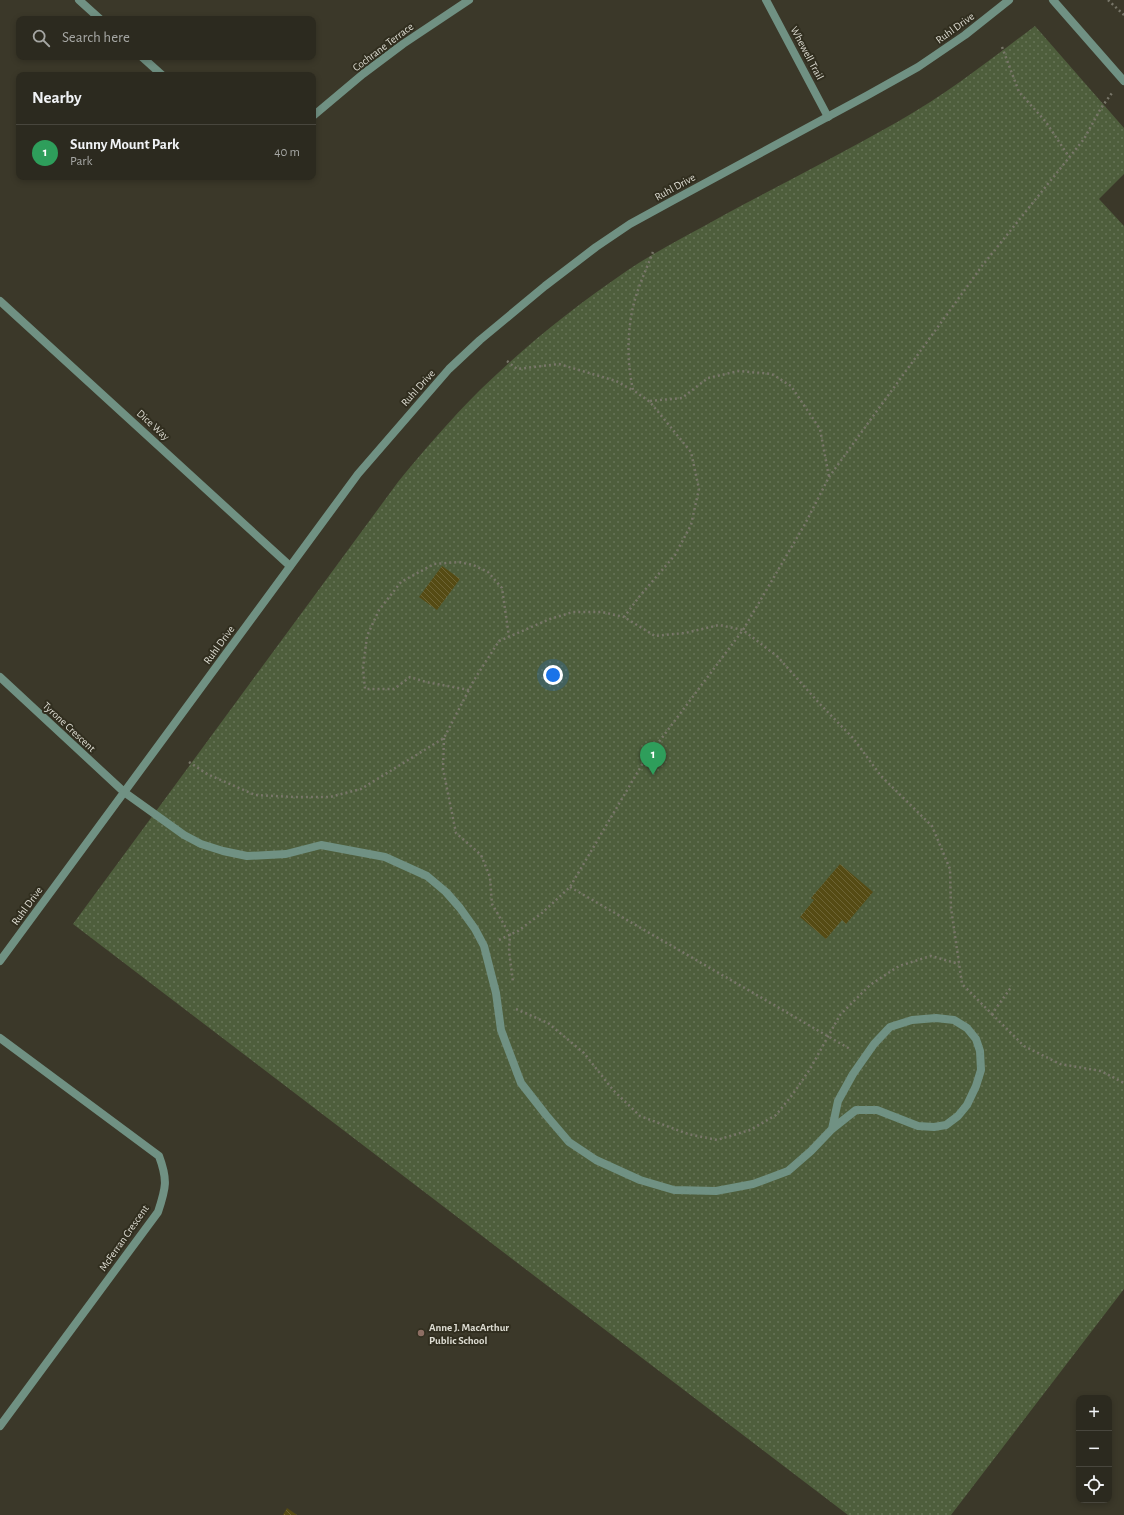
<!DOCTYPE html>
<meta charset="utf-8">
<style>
body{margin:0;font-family:"Alegreya Sans",sans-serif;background:#38362c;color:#f1f3f6}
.controls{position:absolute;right:12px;bottom:12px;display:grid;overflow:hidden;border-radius:8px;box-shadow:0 2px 6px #0003}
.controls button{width:36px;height:36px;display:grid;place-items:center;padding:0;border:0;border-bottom:1px solid #48463d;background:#2c2a1f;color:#f1f3f6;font:20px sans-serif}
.you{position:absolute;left:553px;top:675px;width:14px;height:14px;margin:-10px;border:3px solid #fff;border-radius:50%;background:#1a73e8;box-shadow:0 0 0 6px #1a73e833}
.badge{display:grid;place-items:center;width:26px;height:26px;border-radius:50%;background:#f19ab3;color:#fff;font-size:13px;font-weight:700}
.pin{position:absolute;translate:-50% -33px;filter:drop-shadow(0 1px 2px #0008)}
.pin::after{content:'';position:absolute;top:21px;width:14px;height:12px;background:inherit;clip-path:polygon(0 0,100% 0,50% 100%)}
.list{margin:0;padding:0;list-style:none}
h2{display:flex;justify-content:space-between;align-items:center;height:52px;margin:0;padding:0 16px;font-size:17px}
h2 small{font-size:13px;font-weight:400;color:#a6a7a4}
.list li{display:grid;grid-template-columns:26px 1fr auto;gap:12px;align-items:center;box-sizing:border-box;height:56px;padding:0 16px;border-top:1px solid #48463d}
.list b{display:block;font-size:15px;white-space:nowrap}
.list p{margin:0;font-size:13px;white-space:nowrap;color:#a6a7a4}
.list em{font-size:13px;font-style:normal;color:#a6a7a4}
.icon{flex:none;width:22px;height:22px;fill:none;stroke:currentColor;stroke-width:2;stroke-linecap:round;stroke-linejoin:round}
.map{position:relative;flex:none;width:1124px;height:1515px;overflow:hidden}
.search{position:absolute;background:#2c2a1f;box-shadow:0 2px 6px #0003;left:16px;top:16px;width:300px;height:44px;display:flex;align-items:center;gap:10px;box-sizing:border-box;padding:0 14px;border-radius:8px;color:#a6a7a4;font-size:15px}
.panel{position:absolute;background:#2c2a1f;box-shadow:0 2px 6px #0003;left:16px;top:72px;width:300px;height:108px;border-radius:8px}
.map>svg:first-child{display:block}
.park{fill:url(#park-dots)}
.building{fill:url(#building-back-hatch)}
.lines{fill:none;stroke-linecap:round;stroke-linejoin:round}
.path{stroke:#787669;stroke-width:2.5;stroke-dasharray:2 3;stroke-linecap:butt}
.service{stroke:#709183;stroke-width:8}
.minor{stroke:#709183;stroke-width:8}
.education-dot{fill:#8d6e63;stroke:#312e1f;stroke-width:1.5}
.labels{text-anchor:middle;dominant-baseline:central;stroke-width:4;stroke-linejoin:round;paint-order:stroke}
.street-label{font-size:11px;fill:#dddcd2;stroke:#312e1f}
.poi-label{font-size:11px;font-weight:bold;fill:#dddcd2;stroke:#312e1f;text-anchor:start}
</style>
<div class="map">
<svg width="1124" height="1515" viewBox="0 0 1124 1515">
<defs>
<pattern id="park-dots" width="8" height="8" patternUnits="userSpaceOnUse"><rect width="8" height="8" fill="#4e5e3c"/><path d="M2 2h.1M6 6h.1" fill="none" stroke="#677457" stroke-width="1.8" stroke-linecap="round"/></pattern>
<pattern id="building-back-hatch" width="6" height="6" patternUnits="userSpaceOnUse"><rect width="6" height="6" fill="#554b14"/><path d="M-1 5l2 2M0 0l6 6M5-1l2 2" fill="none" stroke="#6d6435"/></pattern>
</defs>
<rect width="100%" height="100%" fill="#3b3829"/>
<path class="park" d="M1035 26 1124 128V174L1099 199 1124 226V1289L951 1515H848L73 924 398 482C424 450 451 419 480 390 525 346 575 306 628 270 658 250 692 233 724 215 782 184 841 154 899 121 947 94 991 59 1035 26Z"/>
<g class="building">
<path d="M442 566 460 579 437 610 419 597Z"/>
<path d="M840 864 873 892 846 924 842 920 826 939 800 917 814 900 811 898Z"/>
<path d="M287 1508 297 1515H283Z"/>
</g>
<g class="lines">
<g class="path">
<path d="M1108 0 1124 15"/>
<path d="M1002 47 1019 92 1046 122 1069 157"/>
<path d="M653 252C646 270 637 289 633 307 627 334 627 363 633 390L650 402 691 452 699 489 691 525 675 555 639 597 624 617 655 636 685 633 719 625 743 630 778 657 818 702 853 738 881 776 932 826 950 869 951 908 962 984 992 1014 1012 986"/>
<path d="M507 361 517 369 559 364 616 381 634 391"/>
<path d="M650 401 682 398 708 378 739 371 772 374 791 386 820 429 829 477"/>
<path d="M469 690 426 682 410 677 394 689H365L363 668 367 636 379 610 401 582 434 564 459 562 473 565 488 572 502 588 509 637"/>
<path d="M444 738 443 769 456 833 481 855 490 877 492 904 510 935 509 951 513 982"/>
<path d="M189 762 207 774 255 795 295 797H330L361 789 444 738 474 680 499 641 550 619 573 612H602L624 617"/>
<path d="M570 887 850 1049"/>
<path d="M499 940 518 931 542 913 570 887 643 763 743 630 805 524 829 477 982 266 1084 139 1101 108 1112 93"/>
<path d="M516 1009 548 1023 584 1053 613 1090 640 1116 688 1134 717 1140 750 1130 776 1115 793 1094 810 1069 840 1015 870 985 899 966 931 956 959 964"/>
<path d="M992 1014 1024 1046 1060 1064 1101 1071 1124 1083"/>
</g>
<path class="service" d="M124 792 184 835 201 844 223 851 247 856 286 854 321 845 385 857 427 876 446 892 460 908 475 929 484 946 496 993 501 1030 521 1083 546 1115 569 1142 596 1160 640 1180 674 1190 716 1191 753 1184 788 1171 811 1151 832 1129 856 1110H877L918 1126 934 1127 946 1125 958 1116 967 1105 976 1086 981 1070 980 1051 976 1039 967 1028 954 1020 936 1018 912 1020 890 1027 874 1044 853 1074 838 1101 832 1129"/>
<g class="minor">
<path d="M79 0 100 19"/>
<path d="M766 0 828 117"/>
<path d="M1053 0 1124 81"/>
<path d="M142 57 162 75"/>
<path d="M313 116 363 74 403 44 469 0"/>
<path d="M0 301 290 566"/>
<path d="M0 677 124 792"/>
<path d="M0 961 358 474 449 369 480 340 545 286 596 247 630 224 672 201 868 95 918 67 965 35 1009 0"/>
<path d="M0 1038 159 1156C168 1180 166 1188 158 1212L0 1426"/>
</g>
</g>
<circle class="education-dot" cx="421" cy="1333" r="4"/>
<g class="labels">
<g class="street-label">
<text transform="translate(955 28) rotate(-36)">Ruhl Drive</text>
<text transform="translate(383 47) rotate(-37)">Cochrane Terrace</text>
<text transform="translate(807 53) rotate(62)">Whewell Trail</text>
<text transform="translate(675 187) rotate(-29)">Ruhl Drive</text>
<text transform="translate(418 388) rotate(-48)">Ruhl Drive</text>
<text transform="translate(153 425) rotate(42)">Dice Way</text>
<text transform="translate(219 645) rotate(-54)">Ruhl Drive</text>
<text transform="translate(69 727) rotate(43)">Tyrone Crescent</text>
<text transform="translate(27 906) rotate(-54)">Ruhl Drive</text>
<text transform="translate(124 1238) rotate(-55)">McFerran Crescent</text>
</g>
<g class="poi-label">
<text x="429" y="1327">Anne J. MacArthur<tspan x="429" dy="13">Public School</tspan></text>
</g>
</g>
</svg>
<div class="controls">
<button>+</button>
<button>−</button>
<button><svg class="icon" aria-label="locate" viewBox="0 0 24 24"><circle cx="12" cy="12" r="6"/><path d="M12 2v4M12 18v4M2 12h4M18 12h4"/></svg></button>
</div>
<div class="you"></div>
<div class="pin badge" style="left:653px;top:775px;background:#2e9e5b">1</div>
<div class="search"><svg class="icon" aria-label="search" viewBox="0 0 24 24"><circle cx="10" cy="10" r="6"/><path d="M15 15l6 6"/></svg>Search here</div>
<section class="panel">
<h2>Nearby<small></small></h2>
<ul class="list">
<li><span class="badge" style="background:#2e9e5b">1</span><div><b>Sunny Mount Park</b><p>Park</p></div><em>40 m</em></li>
</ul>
</section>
</div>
